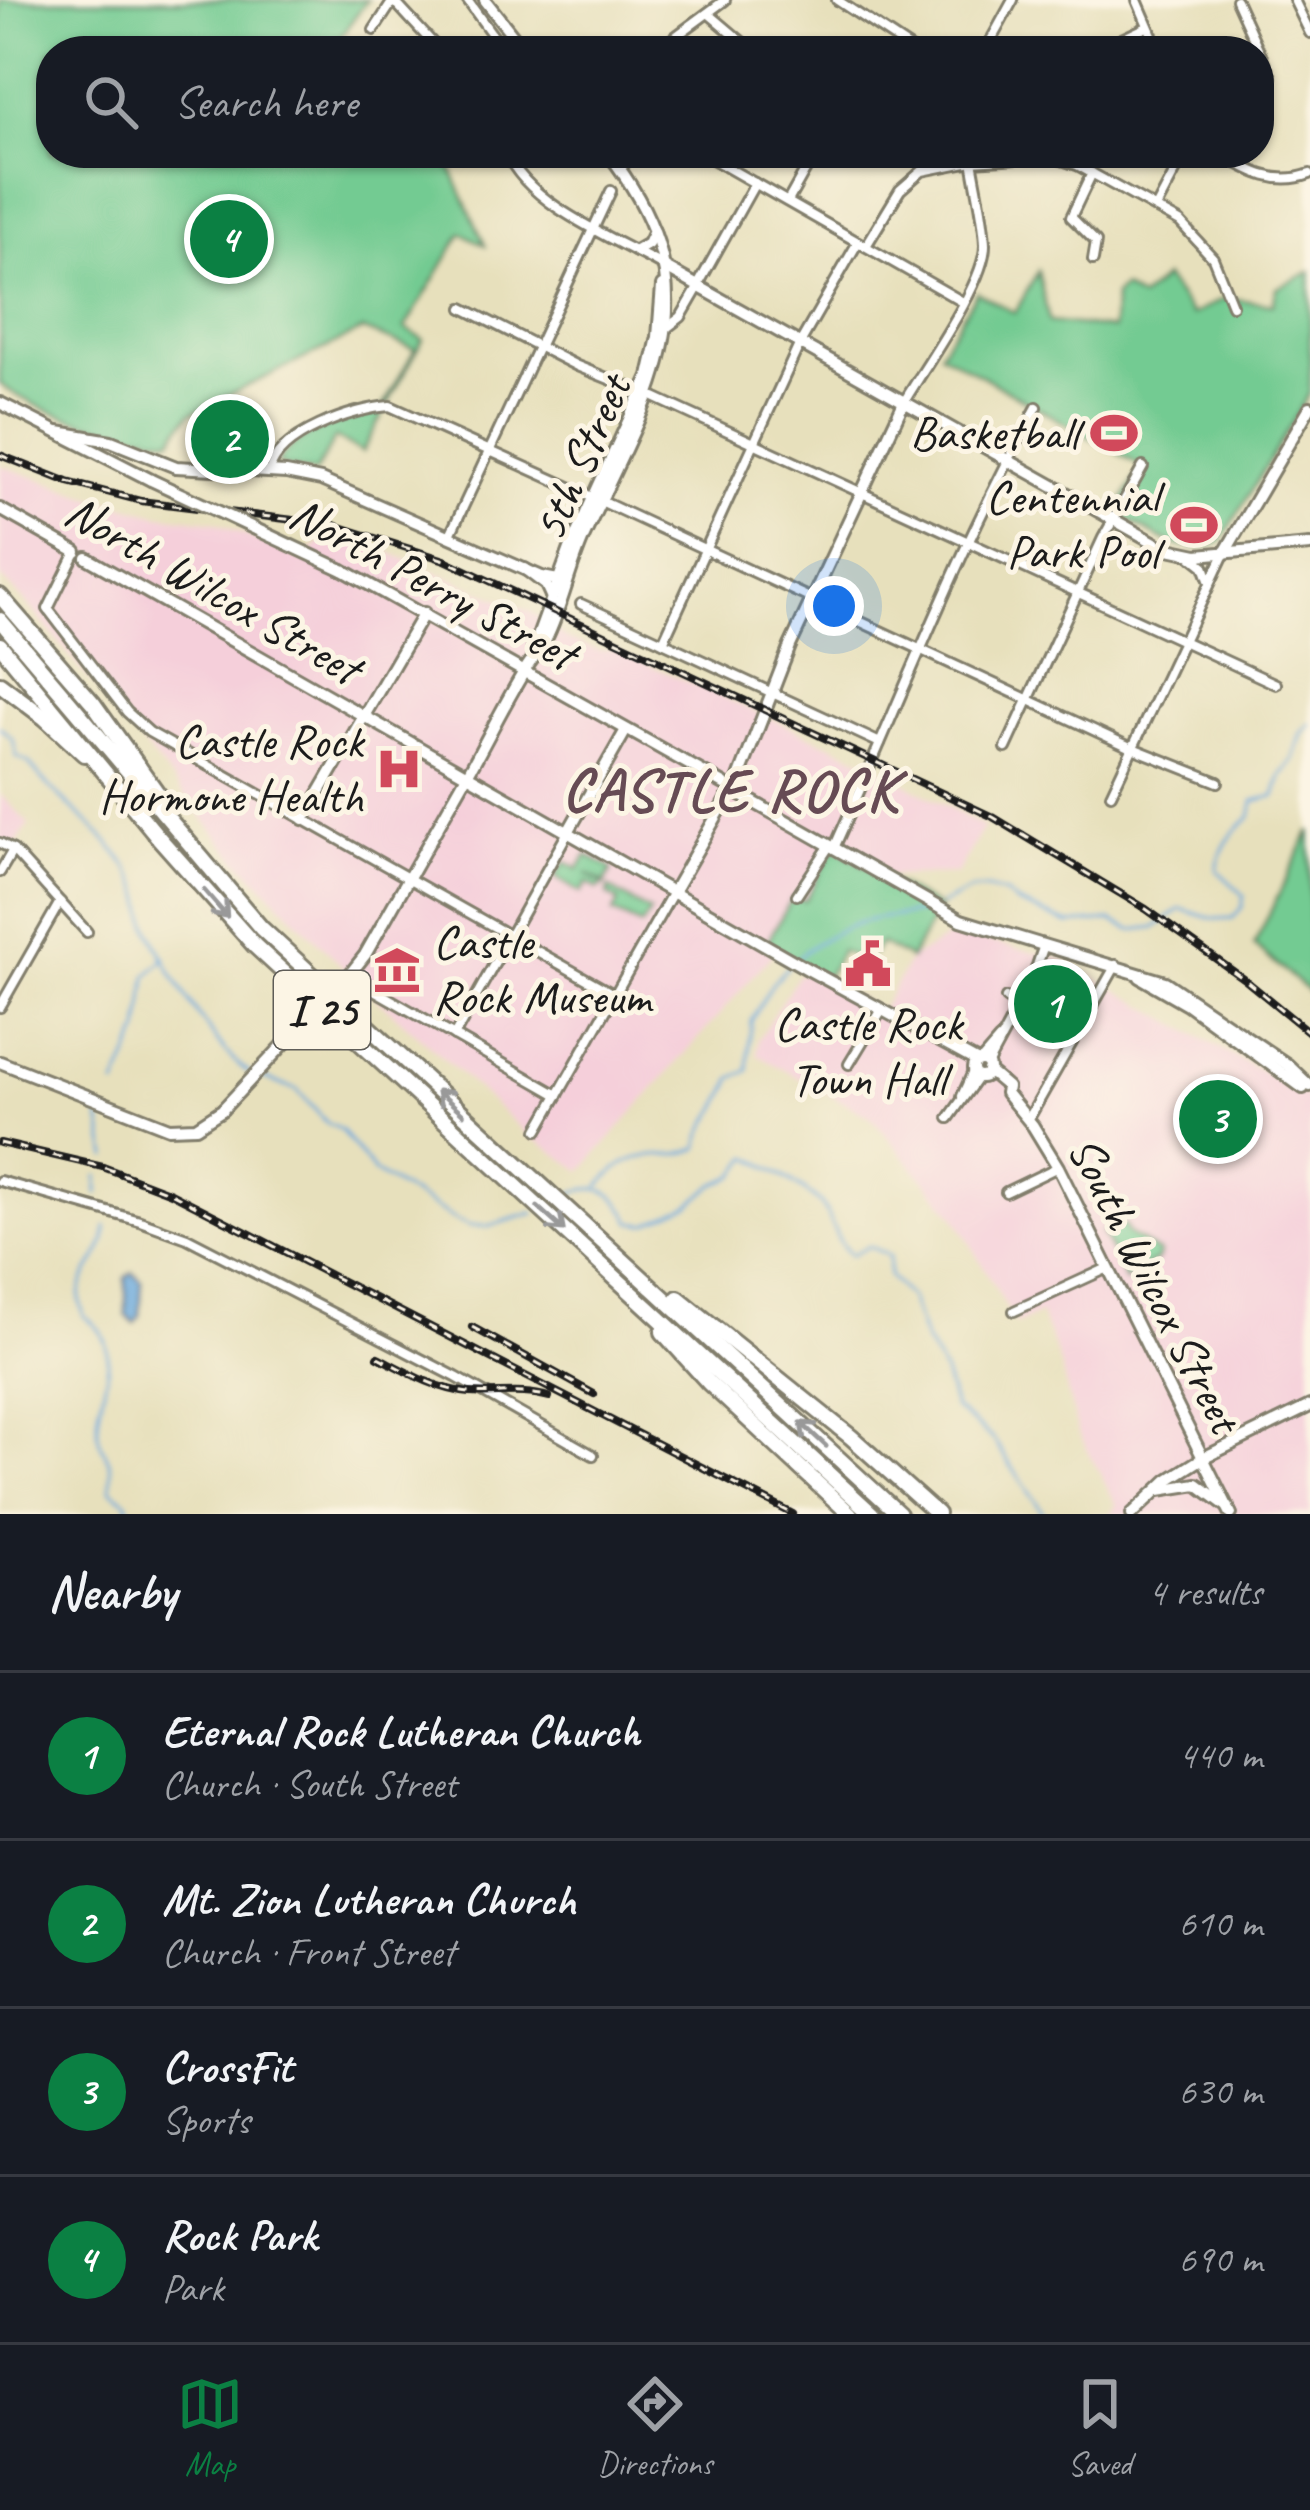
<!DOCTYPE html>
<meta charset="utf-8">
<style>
body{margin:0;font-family:Caveat,sans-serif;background:#242831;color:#f1f3f6}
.you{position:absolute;left:834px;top:606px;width:42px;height:42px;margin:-30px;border:9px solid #fff;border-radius:50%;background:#1a73e8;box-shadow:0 0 0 18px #1a73e833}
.badge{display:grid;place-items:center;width:78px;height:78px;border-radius:50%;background:#0b8043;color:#fff;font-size:39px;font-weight:700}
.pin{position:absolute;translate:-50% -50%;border:6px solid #fff;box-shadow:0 3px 12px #0006}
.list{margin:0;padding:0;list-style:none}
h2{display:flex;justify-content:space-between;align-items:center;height:156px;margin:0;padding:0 48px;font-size:51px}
h2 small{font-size:39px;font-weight:400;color:#9ea1a6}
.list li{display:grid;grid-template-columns:78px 1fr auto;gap:36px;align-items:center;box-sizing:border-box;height:168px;padding:0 48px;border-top:3px solid #363941}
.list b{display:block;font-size:45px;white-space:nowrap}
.list p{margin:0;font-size:39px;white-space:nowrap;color:#9ea1a6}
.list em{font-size:39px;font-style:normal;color:#9ea1a6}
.icon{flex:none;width:66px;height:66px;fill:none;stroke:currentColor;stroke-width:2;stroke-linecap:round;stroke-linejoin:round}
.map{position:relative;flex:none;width:1310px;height:1514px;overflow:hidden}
.search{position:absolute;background:#171b24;box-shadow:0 3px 9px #0004;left:36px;right:36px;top:36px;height:132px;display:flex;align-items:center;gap:30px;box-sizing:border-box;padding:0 42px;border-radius:48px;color:#9ea1a6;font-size:45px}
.sheet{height:828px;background:#171b24}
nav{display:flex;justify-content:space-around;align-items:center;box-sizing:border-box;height:168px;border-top:3px solid #363941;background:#171b24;font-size:33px;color:#9ea1a6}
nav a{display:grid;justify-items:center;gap:6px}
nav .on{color:#0b8043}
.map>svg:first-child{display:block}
.built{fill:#f5cfda}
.green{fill:#73cb92;stroke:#487457;stroke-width:3}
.water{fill:#69a8dc;stroke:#42627c;stroke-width:3}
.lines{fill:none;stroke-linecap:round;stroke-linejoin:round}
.stream{stroke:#69a8dc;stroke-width:3}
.street-casing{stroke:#827e6c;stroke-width:14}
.secondary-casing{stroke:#827e6c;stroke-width:16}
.primary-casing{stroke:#827e6c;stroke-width:16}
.highway-casing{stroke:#827e6c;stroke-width:20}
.street{stroke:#fff;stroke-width:8}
.secondary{stroke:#fff;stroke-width:10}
.primary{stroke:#fff;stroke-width:10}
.highway{stroke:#fff;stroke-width:14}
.rail-casing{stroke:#1c1c1c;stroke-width:8}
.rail{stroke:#fcf5e5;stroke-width:3;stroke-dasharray:9;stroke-linecap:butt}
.secondary-bridge-casing{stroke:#827e6c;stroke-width:16;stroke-linecap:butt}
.secondary-bridge{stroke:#fff;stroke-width:10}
.oneway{stroke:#999}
.labels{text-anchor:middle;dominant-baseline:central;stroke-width:10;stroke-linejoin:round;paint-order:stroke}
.shield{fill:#fcf5e5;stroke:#5f5d58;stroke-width:3}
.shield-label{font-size:45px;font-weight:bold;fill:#1c1c1c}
.poi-label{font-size:48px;fill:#1c1c1c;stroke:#fcf5e5;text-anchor:end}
.street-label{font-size:48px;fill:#1c1c1c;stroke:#fcf5e5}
.district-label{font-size:60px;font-weight:bold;letter-spacing:3px;fill:#664b54;stroke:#fcf5e5}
</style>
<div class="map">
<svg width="1310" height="1514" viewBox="0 0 1310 1514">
<rect width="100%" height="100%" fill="#fcf5e5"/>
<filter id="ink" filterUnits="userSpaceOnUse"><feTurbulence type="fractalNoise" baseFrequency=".00833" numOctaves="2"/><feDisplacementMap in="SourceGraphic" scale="24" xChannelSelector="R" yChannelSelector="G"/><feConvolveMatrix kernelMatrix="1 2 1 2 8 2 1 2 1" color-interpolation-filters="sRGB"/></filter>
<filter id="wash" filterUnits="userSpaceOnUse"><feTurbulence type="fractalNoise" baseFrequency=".004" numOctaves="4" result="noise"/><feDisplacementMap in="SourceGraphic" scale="48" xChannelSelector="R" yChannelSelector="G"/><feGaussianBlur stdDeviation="2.7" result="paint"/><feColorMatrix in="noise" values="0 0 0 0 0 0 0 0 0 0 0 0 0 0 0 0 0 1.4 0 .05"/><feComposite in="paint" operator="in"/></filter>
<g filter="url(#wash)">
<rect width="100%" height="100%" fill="#e7e0bc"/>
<g class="built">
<path d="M0 465 91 497 160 515 215 522 301 559 322 541 341 540 388 552 531 612 567 639 600 651 615 650 861 758 984 827 957 874 884 876 834 847 775 951 582 1171 527 1134 350 974 237 859 29 606 0 576Z"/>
<path d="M0 794 29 824 13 850 0 843Z"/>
<path d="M954 934 1060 958 1310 1099V1514H1111L1117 1506 1078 1432 1058 1357 1040 1314 1016 1324 954 1215 871 1117 757 1055 758 1039 798 975 809 970 881 1011 910 959Z"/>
</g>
<g class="green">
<path d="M0 0H367L330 51H51V153H444L485 245 462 233 405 328 423 339 362 452 335 438 315 473 282 466 278 462C296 432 349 418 381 411L415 349 363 330 190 414 171 439C112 429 50 421 0 384Z"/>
<path d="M1038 271 1049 322 1113 329 1114 296 1122 288 1140 299 1164 278 1192 315 1225 298 1273 304 1277 288 1310 272V392L1221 542C1186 562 1147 530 1116 513L1142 467 940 352 977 292 1015 313Z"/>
<path d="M1310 831V993L1254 945Z"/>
<path d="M834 848 939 908 910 959 880 943 873 955 866 951 860 960 841 951 825 979 765 945 793 897 805 901Z"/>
<path d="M587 855 612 869 605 883 586 873 604 885 598 889 587 883 581 893 555 877 565 862 578 869Z"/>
<path d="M609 888 650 912 642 926 613 913 619 902 608 895Z"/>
<path d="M1124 1224 1128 1234 1160 1253 1156 1261 1133 1272 1126 1281 1102 1233Z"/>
</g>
<path class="water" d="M133 1272 142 1281 140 1315 135 1323 126 1315V1278Z"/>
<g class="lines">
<g class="stream">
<path d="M0 727 13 739 17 757 28 762C61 806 114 835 138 885 144 896 144 909 147 921 157 954 219 1056 249 1072"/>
<path d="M941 905 971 890 987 889 1006 894 1017 903 1069 924 1111 921 1132 930 1156 927 1181 909 1214 919 1233 918 1242 907 1244 895 1217 870C1221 845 1232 832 1251 817L1254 801 1275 796 1281 776 1294 759 1302 733 1310 724"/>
<path d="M798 957C817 940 850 923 875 919 895 915 913 916 932 909"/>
<path d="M258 1076 297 1090 327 1123 341 1130 374 1172 454 1219 470 1226H488L534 1213"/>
<path d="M116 1086 140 1031 147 976 166 958"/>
<path d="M99 1113 108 1157"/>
<path d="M600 1186C636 1141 658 1165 699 1148 703 1122 725 1105 732 1078L748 1071 751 1021 772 984 790 964"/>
<path d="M98 1194V1176"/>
<path d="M564 1197C597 1180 616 1190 632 1222L647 1224 690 1205 714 1185 735 1176 749 1157C760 1161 816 1196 822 1205 833 1222 836 1242 851 1255L869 1246 889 1256V1276L910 1298 924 1339 944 1373 954 1408 993 1439 1044 1514"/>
<path d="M106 1227C108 1253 81 1271 80 1296 79 1303 83 1310 84 1317 131 1344 94 1394 98 1434 99 1444 106 1452 109 1461 113 1471 110 1480 111 1490L127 1502 130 1514"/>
</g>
</g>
</g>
<g filter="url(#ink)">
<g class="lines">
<defs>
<g id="street">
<path d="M393 0 440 51"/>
<path d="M467 0 504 51"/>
<path d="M837 0 914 51"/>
<path d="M1137 0 1159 51"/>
<path d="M1236 0 1271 77"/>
<path d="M1294 0 1310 33"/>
<path d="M708 13 753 51"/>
<path d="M374 30 393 1"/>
<path d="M1115 42 1147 27"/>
<path d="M656 51 725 0"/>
<path d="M985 51 1013 0"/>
<path d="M507 153C528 205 615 239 663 266"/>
<path d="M702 153 963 302"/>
<path d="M1219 153C1249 170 1275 187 1310 174"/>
<path d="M621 169 632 153"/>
<path d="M1092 173 1071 217 1096 242 1093 260"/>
<path d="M788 201 815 153"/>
<path d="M1156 208 1185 153"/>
<path d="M866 246 900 190 922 171 972 161 1050 156 1077 165 1180 222 1213 258 1232 305"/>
<path d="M698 285 755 183"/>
<path d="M463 308 577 366 654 397 1276 684"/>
<path d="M668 327 681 317 699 286"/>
<path d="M904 402C925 366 985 283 985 245 984 215 975 183 971 153"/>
<path d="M269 472C277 434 355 408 390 406L594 498"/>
<path d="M601 501 1130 747 1218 782"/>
<path d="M450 535 611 191"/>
<path d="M76 552 48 609 127 712 149 732 615 995"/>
<path d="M1190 555 1204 566 1209 580"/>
<path d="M581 604 880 743"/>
<path d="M663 642 800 343 858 242"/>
<path d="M1006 748 1103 538 1143 467"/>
<path d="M1111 794 1224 554"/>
<path d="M0 843 13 850 87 932"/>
<path d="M834 848C901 701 958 548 1037 407"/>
<path d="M0 872 13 850"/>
<path d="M797 895 830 845"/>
<path d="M367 986 558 1095"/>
<path d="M1006 998 1018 1006"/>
<path d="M0 1007 60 902"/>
<path d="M454 1036 568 832"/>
<path d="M980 1062 999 1040"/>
<path d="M849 1064 881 1011"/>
<path d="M987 1065 1031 983 1044 945"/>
<path d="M962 1096 973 1072"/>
<path d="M949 1118 978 1077"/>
<path d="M1028 1120 1116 965"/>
<path d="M538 1130 673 892"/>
<path d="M0 1181 140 1221 187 1238 456 1377 593 1455"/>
<path d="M1006 1192 1058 1167"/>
<path d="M1014 1311 1108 1268"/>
</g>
<g id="secondary">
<path d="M664 267 1164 548 1197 555 1310 545"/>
<path d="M0 403 151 480"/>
<path d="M58 432 111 441 176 467 286 473 321 480 542 577 558 580 565 575"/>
<path d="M1224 554 1310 407"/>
<path d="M343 570 724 784"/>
<path d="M737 783 790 646 904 402"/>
<path d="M739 794 961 920 1165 982 1288 1065 1310 1086"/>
<path d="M304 819 424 613"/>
<path d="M568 832 626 730"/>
<path d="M673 892 727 798"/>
<path d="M350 974 365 955 467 775"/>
<path d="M1140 977 1187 1004 1303 1088"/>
<path d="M0 1062 169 1128 196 1127 222 1110"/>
<path d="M1231 1514 1203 1458 1310 1406"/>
</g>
<g id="primary">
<path d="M485 0 525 51"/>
<path d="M636 251 648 244 654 231"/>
<path d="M0 509 76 552"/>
<path d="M87 558 809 970 978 1062"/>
<path d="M525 569 546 585 551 596"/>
<path d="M533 650 571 546 649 376 658 337 662 286"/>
<path d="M467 775C487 740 504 704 525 670 532 659 540 650 546 639 562 607 569 569 584 536 649 395 721 297 608 153"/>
<circle cx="981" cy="1069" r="8"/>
<path d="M988 1071 1007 1087 1006 1093 1033 1126 1058 1167 1203 1458 1168 1480 1132 1514"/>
<path d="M1159 1490 1197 1484 1228 1507"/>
</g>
<g id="highway">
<path d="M0 596 93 703 158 794"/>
<path d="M0 620 261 928 899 1514"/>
<path d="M0 645 159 838 255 946 872 1514"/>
<path d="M0 684 45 718 84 754"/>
<path d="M678 1298 851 1437 937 1514"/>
<path d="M663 1332 709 1383 850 1514"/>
</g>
</defs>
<use href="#street" class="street-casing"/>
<use href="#secondary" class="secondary-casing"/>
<use href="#primary" class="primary-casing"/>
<use href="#highway" class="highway-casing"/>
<use href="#street" class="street"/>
<use href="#secondary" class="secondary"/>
<use href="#primary" class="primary"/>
<use href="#highway" class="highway"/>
<defs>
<g id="rail">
<path d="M0 455 68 482 141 501 334 525 445 560 993 817 1146 909 1244 979 1310 1033"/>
<path d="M0 1143 103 1167 171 1193 793 1514"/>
<path d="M472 1327 594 1394"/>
<path d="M378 1357C407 1372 437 1390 470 1393 497 1395 522 1389 549 1397"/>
</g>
</defs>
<use href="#rail" class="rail-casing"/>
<use href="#rail" class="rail"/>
<defs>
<g id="secondary-bridge">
<path d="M151 480 343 570"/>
<path d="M222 1110 350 974"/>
</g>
</defs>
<use href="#secondary-bridge" class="secondary-bridge-casing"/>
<use href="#secondary-bridge" class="secondary-bridge"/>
</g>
<defs><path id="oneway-shaft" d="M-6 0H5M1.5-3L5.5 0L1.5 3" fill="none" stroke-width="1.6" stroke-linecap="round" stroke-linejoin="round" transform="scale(3)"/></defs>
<g class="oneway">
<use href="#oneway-shaft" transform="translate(216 904) rotate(49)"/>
<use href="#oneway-shaft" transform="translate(450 1102) rotate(-138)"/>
<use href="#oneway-shaft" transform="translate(551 1219) rotate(42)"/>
<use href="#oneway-shaft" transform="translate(813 1434) rotate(-137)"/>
</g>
</g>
<defs>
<symbol id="stadium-bare" viewBox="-9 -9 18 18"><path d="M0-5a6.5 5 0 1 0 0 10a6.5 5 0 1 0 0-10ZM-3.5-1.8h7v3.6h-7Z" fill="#d1495b" stroke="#fcf5e5" stroke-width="2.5" paint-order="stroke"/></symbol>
<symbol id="hospital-bare" viewBox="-9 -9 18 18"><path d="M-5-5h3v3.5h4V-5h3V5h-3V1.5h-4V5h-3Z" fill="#d1495b" stroke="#fcf5e5" stroke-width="2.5" paint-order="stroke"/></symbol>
<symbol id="civic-bare" viewBox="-9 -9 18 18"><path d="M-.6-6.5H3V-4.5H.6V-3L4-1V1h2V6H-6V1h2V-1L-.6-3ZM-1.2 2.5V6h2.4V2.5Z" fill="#d1495b" stroke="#fcf5e5" stroke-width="2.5" paint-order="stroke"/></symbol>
<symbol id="museum-bare" viewBox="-9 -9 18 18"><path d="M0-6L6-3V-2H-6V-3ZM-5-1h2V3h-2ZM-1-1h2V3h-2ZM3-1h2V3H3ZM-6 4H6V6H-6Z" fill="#d1495b" stroke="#fcf5e5" stroke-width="2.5" paint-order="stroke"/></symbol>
</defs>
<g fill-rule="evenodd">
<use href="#stadium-bare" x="1081" y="400" width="66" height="66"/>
<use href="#stadium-bare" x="1161" y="492" width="66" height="66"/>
<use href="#hospital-bare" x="366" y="736" width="66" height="66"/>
<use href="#civic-bare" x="835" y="931" width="66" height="66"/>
<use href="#museum-bare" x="364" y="937" width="66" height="66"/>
</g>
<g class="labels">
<rect class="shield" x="274" y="971" width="96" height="78" rx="9"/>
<g class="shield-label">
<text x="322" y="1010">I 25</text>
</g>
<g class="poi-label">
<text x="1078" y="433">Basketball</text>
<text x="1158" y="497">Centennial<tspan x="1158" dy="55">Park Pool</tspan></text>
<text x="363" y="741">Castle Rock<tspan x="363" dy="55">Hormone Health</tspan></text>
<text x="433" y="942" text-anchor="start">Castle<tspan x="433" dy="55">Rock Museum</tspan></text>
<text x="868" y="1024" text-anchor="middle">Castle Rock<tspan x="868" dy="55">Town Hall</tspan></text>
</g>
<g class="street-label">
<text transform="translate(581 458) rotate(-66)">5th Street</text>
<text transform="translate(433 583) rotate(28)">North Perry Street</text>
<text transform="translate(213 589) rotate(30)">North Wilcox Street</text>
<text transform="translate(1155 1284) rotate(63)">South Wilcox Street</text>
</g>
<g class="district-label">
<text x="731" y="790">CASTLE ROCK</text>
</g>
</g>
</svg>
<div class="you"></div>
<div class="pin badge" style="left:1053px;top:1004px">1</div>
<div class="pin badge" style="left:230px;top:439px">2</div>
<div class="pin badge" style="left:1218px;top:1119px">3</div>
<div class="pin badge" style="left:229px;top:239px">4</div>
<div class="search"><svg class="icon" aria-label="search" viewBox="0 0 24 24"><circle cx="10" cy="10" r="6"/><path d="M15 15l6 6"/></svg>Search here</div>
</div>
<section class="sheet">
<h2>Nearby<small>4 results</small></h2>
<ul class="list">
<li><span class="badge">1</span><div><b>Eternal Rock Lutheran Church</b><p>Church · South Street</p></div><em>440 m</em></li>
<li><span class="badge">2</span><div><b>Mt. Zion Lutheran Church</b><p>Church · Front Street</p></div><em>610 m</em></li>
<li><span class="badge">3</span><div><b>CrossFit</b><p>Sports</p></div><em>630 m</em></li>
<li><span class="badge">4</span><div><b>Rock Park</b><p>Park</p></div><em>690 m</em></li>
</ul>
</section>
<nav>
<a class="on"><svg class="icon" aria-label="map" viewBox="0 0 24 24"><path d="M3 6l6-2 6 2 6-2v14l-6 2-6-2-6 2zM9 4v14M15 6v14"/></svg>Map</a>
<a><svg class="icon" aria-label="directions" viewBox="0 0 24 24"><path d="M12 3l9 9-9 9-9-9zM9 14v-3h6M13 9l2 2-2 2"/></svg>Directions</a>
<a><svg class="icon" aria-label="saved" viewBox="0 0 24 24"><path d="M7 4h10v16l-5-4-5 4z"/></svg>Saved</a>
</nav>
